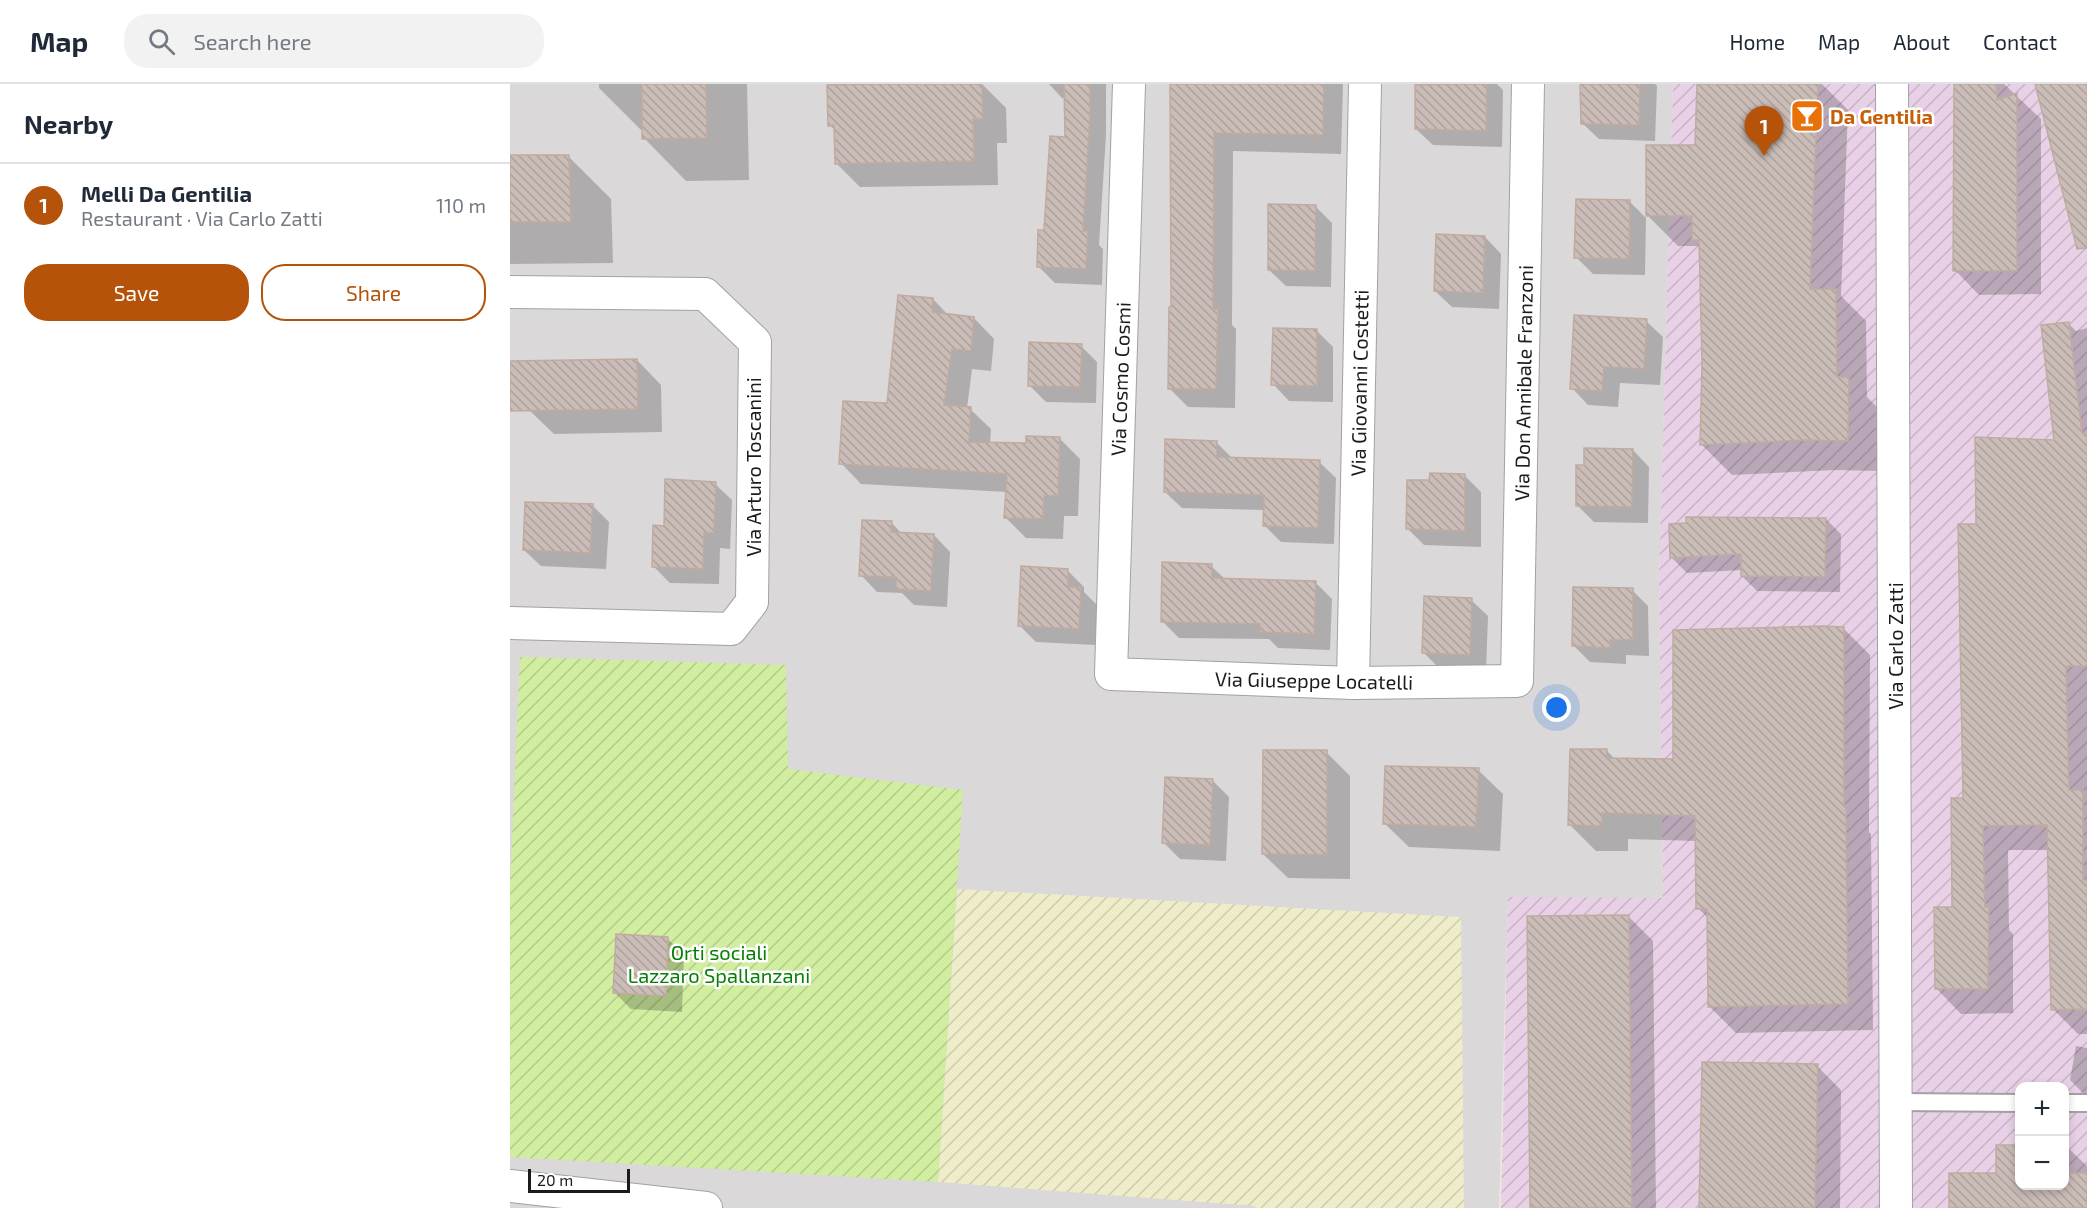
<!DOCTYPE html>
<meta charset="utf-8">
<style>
body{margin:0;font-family:"Exo 2",sans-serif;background:#f2f2f3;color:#1f2937}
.controls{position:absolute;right:18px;bottom:18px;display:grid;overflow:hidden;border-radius:12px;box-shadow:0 3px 9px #0003}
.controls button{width:54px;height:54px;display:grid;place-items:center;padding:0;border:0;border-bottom:2px solid #e0e1e3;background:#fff;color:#1f2937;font:30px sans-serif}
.scale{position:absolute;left:18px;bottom:15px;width:102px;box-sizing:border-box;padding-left:6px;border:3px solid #1b1b1b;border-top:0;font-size:16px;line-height:21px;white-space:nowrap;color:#1b1b1b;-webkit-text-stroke:4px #fff;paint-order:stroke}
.you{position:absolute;left:1047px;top:624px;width:21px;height:21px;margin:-15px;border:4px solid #fff;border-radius:50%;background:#1a73e8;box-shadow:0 0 0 9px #1a73e833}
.badge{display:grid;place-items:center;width:39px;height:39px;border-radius:50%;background:#b45309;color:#fff;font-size:20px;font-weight:700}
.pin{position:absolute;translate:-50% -50px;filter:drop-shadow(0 2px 3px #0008)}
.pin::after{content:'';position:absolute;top:32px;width:21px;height:18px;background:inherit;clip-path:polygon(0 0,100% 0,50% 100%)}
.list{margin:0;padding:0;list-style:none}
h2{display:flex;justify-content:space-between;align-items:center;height:78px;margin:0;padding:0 24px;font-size:26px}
h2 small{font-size:20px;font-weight:400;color:#747a83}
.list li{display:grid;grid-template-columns:39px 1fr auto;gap:18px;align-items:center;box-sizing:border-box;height:84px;padding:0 24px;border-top:2px solid #e0e1e3}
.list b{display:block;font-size:22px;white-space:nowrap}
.list p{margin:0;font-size:20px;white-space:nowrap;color:#747a83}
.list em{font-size:20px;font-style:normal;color:#747a83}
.actions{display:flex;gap:12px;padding:18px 24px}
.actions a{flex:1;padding:14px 0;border:2px solid #b45309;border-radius:24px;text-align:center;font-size:21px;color:#b45309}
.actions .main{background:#b45309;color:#fff}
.icon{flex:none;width:33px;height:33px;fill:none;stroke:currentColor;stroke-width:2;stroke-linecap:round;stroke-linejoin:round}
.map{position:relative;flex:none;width:1577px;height:1124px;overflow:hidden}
header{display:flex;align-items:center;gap:36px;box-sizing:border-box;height:84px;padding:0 30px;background:#fff;border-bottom:2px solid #e0e1e3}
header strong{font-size:28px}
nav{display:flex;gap:33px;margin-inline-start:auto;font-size:21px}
.search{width:420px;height:54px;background:#f2f2f3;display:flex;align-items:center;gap:15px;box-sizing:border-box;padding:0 21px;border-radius:24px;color:#747a83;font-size:22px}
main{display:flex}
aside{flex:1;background:#fff}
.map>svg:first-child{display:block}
.residential{fill:#dad8d8}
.industrial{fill:url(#industrial-furrows);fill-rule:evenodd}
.farmland{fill:url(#farmland-furrows)}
.garden{fill:url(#garden-furrows)}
.shadow{fill:#0003}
.building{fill:url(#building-back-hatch);stroke:#c1aba1;stroke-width:1.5}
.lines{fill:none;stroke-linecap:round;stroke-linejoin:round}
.lane-casing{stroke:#a2a2a2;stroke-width:20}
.street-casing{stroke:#a2a2a2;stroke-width:34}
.lane{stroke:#fff;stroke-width:16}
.street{stroke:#fff;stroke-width:32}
.labels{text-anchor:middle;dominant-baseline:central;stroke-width:5;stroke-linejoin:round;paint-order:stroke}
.food-label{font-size:20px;font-weight:bold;fill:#c56008;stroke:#fff;text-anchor:start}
.street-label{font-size:20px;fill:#1b1b1b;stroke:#fff}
.park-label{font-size:20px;fill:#088003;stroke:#fff}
</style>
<header>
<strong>Map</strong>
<div class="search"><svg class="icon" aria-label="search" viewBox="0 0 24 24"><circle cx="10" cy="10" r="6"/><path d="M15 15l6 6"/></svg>Search here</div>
<nav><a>Home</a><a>Map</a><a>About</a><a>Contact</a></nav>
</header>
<main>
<aside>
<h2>Nearby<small></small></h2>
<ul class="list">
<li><span class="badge">1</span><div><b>Melli Da Gentilia</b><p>Restaurant · Via Carlo Zatti</p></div><em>110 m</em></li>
</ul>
<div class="actions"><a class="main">Save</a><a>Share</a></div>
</aside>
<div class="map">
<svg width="1577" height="1124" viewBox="0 0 1577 1124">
<defs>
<pattern id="industrial-furrows" width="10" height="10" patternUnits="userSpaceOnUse" patternTransform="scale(1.5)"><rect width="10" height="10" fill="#e8d1e6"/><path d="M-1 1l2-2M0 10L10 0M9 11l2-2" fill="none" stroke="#c6b3c5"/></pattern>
<pattern id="farmland-furrows" width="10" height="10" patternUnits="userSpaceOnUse" patternTransform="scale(1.5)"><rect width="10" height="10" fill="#efedc9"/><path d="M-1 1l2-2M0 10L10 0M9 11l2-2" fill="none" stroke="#cccbac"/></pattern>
<pattern id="garden-furrows" width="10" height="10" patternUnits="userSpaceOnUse" patternTransform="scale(1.5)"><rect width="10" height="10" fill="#d0eda0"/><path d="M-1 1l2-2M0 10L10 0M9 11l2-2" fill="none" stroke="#b2cb89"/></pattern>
<pattern id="building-back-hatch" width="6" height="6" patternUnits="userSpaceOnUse" patternTransform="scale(1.5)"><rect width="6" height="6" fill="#cabcb6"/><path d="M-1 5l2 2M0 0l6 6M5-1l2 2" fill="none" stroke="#ada19c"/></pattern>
</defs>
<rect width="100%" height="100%" fill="#eee7e0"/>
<path class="residential" d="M0 0H1163L1149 496 1153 815 998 813 989 1124H0Z"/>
<path class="industrial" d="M1163 0H1577V1124H991L998 813 1153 814 1149 496ZM1510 1002H1554V1102H1510Z"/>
<path class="farmland" d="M447 805 951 833 954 1124H746L745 1122 428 1098Z"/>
<path class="garden" d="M10 573 276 581 278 685 453 706 428 1098 0 1073V803Z"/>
<g class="shadow">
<path d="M89 0H237L239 96 176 97 134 54V46H131L89 4Z"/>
<path d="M439 0H472L496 24 497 59H487L488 101 350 103 326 79V47L319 41Z"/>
<path d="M539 0H596V51L589 161 593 165 592 201 545 199 528 182 556 55V14H552Z"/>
<path d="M662 0H833L831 70 723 67 722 241 726 245 725 324 678 323 659 304 663 225Z"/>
<path d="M942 0H987L993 6 992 63 923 61 906 45Z"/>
<path d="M1071 0H1145L1147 2 1145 57 1089 55 1072 39Z"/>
<path d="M1189 0H1312L1338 26 1331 212 1356 237 1357 313 1369 325 1368 387 1325 386 1222 391 1192 361 1194 279 1190 162H1168L1137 131 1186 63Z"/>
<path d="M1446 0H1494L1531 35V210L1469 211 1445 186Z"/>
<path d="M58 72 101 115 103 179 0 180V73Z"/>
<path d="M1119 117 1136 134 1135 191 1083 190 1066 173Z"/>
<path d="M805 122 822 139 821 203 776 202 759 186Z"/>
<path d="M975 153 991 170 989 225 942 223 925 207Z"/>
<path d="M423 215 439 232 464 234 484 255 481 287 462 285 457 324 460 325 481 345 480 360H517L549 354 570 375 568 432H554L553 455 516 454 496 434 497 408 351 400 331 379 378 320Z"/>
<path d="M1136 237 1153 253 1150 301 1110 299 1108 323 1078 321 1062 304Z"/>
<path d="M1558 239 1566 247 1577 244V950H1568L1543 925 1539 766H1498L1499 846 1503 850V929L1451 930 1426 904 1443 825 1454 716 1468 442 1546 358Z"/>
<path d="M807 247 823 263V318L779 317 763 300Z"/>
<path d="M571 262 587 278 586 319 536 318 519 301Z"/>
<path d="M127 276 151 301 152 348 44 350 19 326Z"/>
<path d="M706 358 723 375 809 378 826 394 824 460 771 458 754 441 755 426 672 424 655 408Z"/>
<path d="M1123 366 1139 383 1138 439 1084 438 1067 421 1075 383Z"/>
<path d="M955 392 971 408V463L914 461 897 444 921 398Z"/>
<path d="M205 400 222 416 220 465 210 464 209 500 160 499 143 482 155 443Z"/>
<path d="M83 422 99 438 96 485 31 482 14 466Z"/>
<path d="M1316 435 1331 450 1330 508 1247 507 1232 492V486L1177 489 1162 474Z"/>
<path d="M381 438 392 450 424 451 440 468 437 523 404 521 392 509 367 508 351 491Z"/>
<path d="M701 482 716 496 805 498 822 515 820 566 768 564 759 555 669 554 652 537Z"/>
<path d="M558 487 574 503V508L587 521 585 561 526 558 509 541Z"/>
<path d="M1122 506 1138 522 1139 572 1116 571V580L1080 578 1063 561Z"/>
<path d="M961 516 978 532 976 587 930 585 914 569Z"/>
<path d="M1334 545 1360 571 1359 748 1361 750 1363 946 1226 949 1200 923 1199 835 1188 824 1187 757 1118 755V767H1086L1060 741 1096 666 1106 676 1165 677Z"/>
<path d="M816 668 840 692V795L778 794 753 770Z"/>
<path d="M968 686 993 710 990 767 899 763 874 739Z"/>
<path d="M703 697 719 713 716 777 670 775 653 758Z"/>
<path d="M1119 833 1143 857 1146 1124H1021Z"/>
<path d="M158 855 174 871 172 928 121 925 104 908Z"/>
<path d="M1566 962 1577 964V1013L1560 996Z"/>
<path d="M1307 982 1331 1006 1330 1124H1191Z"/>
<path d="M1487 1063H1510V1102H1554L1557 1063 1577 1082V1124H1441L1487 1090Z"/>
</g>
<g class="building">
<path d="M132 0H196L197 54 132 55Z"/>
<path d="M362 0H472L473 35H463L464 77 325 80 324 41 318 42 317 1Z"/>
<path d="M554 0H580V34L573 147H578L576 185 527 183 528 146H534L540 52 555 53Z"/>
<path d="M660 0H814L813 51 704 49 703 225H708L706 305H658L659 223H661Z"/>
<path d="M941 0H977L976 47 905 45V1Z"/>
<path d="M1070 0H1130L1129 41 1071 40Z"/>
<path d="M1187 0H1308L1300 205H1326L1327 293H1339L1338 357 1294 356 1190 361 1192 279 1189 156H1182V132H1136V61H1185Z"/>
<path d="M1444 0H1486L1487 16 1507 9V187H1443Z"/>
<path d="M1525 0H1577V164L1567 165Z"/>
<path d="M0 71H59L61 138H0Z"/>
<path d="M1066 115 1120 116 1119 175 1064 174Z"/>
<path d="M758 120 806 121 805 187 758 186Z"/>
<path d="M926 150 975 152 973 209 924 207Z"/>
<path d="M388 211 423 214 422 228 464 233 461 267 442 265 434 321 461 323 459 358 516 359V352L550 353 548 412H534L533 435 494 434 497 390 329 380 333 317 377 319Z"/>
<path d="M1064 231 1137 235 1134 285 1094 283 1092 307 1060 305Z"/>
<path d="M1559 238 1572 349H1577V582H1556L1559 706H1573V796H1577V925L1541 926 1537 741 1473 742 1475 823H1479L1478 905H1425L1424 823H1442L1441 714H1453L1448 440H1466L1465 353 1544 356 1531 241Z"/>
<path d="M763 244 807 245V302L761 301Z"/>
<path d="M519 258 572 260 570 303 518 302Z"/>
<path d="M127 275 128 325 0 327V277Z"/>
<path d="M655 355 707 357V373L810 376 808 444 753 442 754 411 654 408Z"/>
<path d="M1074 364 1123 365 1122 423 1066 422V381H1074Z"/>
<path d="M920 389 955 390V447L896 445 897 396H919Z"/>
<path d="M155 395 206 398 204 449H194L193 485 142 483 143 441 154 442Z"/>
<path d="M15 418 83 420 80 469 13 466Z"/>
<path d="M1176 433 1316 434 1315 493 1231 492V470L1160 474 1159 440 1176 439Z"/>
<path d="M352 436 382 437 381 448 424 450 421 507 386 505V493L349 492Z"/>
<path d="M652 478 702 480V494L806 497 804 550 750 548V540L651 538Z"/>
<path d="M511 482 558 485V503H571L569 545 508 542Z"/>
<path d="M1063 503 1123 504V556H1100V564L1062 562Z"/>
<path d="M914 512 962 514 960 571 912 569Z"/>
<path d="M1314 542 1334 543V722H1336L1338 920 1198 923 1197 825H1186L1185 732 1092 729V742L1058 741 1060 665H1097V674L1163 675V546Z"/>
<path d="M753 666H817V771L752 770Z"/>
<path d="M875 682 969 684 966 743 873 740Z"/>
<path d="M655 693 703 695 700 761 652 759Z"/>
<path d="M1119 831 1122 1124H1020L1017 832Z"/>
<path d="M106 850 158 853 156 912 103 909Z"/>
<path d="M1192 978 1308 980 1305 1124H1189Z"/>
<path d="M1486 1061H1509V1101H1554V1061H1558L1557 1089H1577V1124H1439V1089H1486Z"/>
</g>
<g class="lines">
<defs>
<g id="lane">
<path d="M1387 1018 1510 1019"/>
<path d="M1554 1019H1577"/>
</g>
<g id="street">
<path d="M619 0 601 590 843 599 1007 597 1018 0"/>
<path d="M1382 0 1386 1124"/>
<path d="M0 208 195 210 245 258 242 518 221 545 0 539"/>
<path d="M843 599 855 0"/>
<path d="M0 1102 196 1124"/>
</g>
</defs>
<use href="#lane" class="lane-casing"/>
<use href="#street" class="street-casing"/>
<use href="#lane" class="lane"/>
<use href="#street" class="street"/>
</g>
<defs>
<symbol id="bar-square" viewBox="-11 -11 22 22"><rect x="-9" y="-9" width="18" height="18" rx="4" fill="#e8710a" stroke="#fff"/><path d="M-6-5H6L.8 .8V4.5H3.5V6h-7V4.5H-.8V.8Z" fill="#fff"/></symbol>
</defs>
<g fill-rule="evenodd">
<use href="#bar-square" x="1278" y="13" width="38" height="38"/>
</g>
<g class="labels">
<g class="food-label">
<text x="1320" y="32">Da Gentilia</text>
</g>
<g class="street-label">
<text transform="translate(610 295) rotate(-88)">Via Cosmo Cosmi</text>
<text transform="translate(849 299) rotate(-89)">Via Giovanni Costetti</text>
<text transform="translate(1013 299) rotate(-89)">Via Don Annibale Franzoni</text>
<text transform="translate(243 383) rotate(-90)">Via Arturo Toscanini</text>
<text transform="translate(1385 562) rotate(-90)">Via Carlo Zatti</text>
<text transform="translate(804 596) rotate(1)">Via Giuseppe Locatelli</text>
</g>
<g class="park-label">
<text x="209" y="868">Orti sociali<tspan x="209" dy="23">Lazzaro Spallanzani</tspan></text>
</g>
</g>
</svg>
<div class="controls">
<button>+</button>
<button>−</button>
</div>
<div class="scale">20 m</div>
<div class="you"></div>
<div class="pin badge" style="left:1254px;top:72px">1</div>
</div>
</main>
